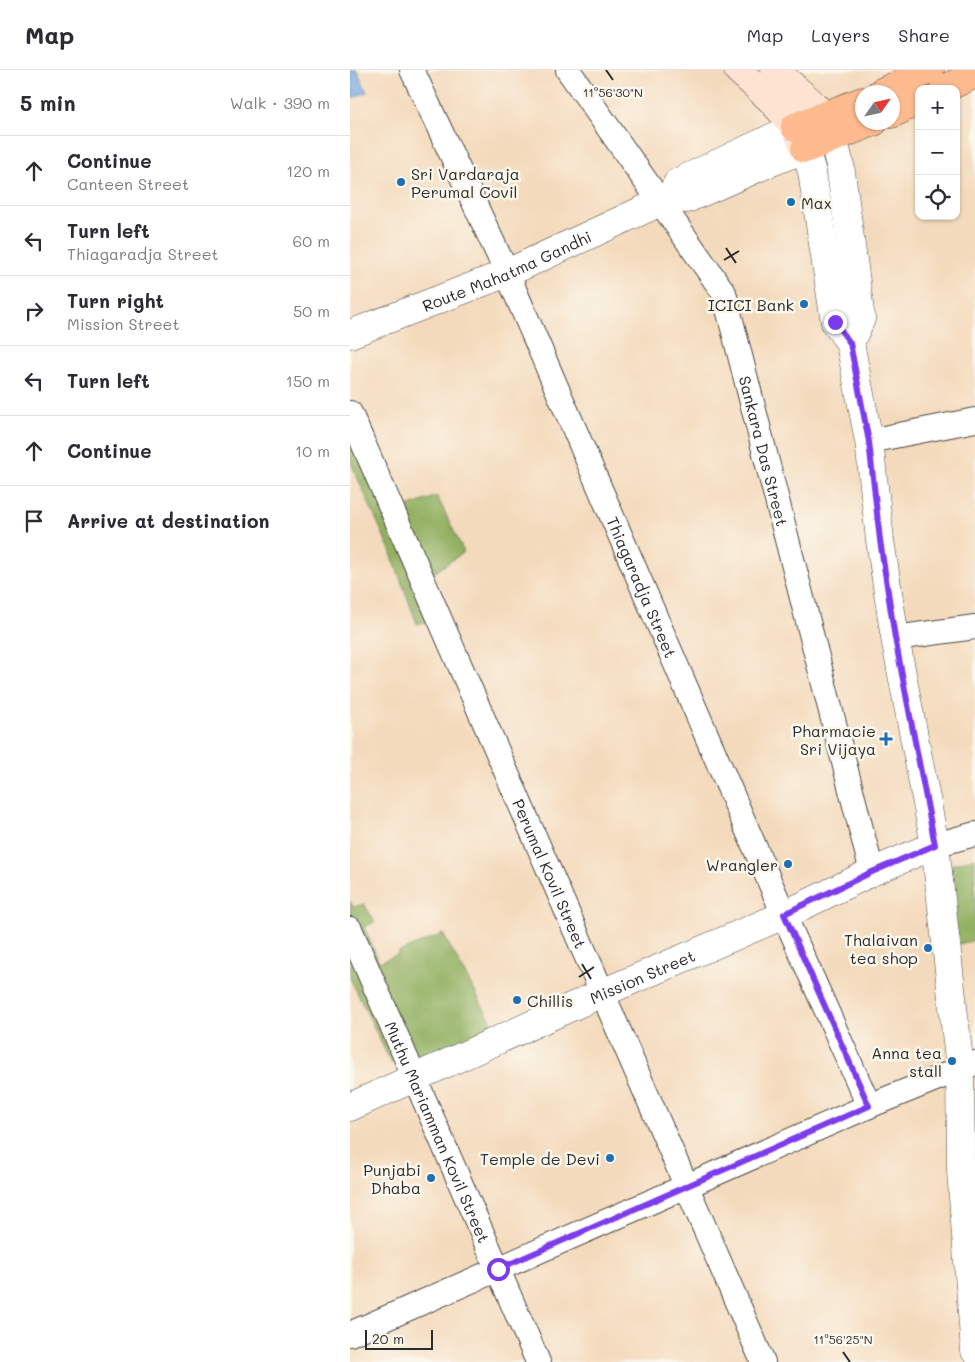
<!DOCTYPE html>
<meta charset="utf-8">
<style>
body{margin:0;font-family:Mali,sans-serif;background:#f7f7f7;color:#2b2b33}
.controls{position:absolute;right:15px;top:15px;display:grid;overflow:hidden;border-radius:10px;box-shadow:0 1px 4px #0004}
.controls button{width:45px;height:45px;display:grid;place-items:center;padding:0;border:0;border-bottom:1px solid #e1e1e2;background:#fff;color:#2b2b33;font:25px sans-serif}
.compass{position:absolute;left:505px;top:15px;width:45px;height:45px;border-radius:50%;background:#fff;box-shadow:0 1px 4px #0004;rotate:56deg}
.scale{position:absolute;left:15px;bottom:12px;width:68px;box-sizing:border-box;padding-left:5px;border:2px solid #2b2b2b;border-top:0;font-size:14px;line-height:18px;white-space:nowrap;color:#2b2b2b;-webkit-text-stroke:4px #fbf7ec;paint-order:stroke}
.stop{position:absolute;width:15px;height:15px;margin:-11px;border:4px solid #7c3aed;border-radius:50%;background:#fff}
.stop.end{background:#7c3aed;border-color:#fff;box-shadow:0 1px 5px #0008}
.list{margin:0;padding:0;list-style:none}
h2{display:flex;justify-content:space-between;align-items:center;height:65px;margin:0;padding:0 20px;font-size:21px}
h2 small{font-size:16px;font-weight:400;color:#7c7c81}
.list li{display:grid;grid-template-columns:32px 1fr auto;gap:15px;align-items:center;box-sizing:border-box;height:70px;padding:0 20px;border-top:1px solid #e1e1e2}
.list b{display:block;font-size:19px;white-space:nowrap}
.list p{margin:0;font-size:16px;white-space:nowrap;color:#7c7c81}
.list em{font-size:16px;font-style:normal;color:#7c7c81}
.icon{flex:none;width:28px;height:28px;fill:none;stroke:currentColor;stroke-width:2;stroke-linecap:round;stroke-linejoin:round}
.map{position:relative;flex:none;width:625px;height:1292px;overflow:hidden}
header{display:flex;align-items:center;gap:30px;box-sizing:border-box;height:70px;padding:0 25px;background:#fff;border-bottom:1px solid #e1e1e2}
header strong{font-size:24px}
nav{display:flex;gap:28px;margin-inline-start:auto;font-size:18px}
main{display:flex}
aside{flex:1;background:#fff}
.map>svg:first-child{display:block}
.forest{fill:#92b062;stroke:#5e6e46}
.water{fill:#70a4dc;stroke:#4e6884}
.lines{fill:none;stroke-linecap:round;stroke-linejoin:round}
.minor-casing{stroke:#494541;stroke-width:26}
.tertiary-casing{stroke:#494541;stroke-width:29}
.secondary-casing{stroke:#494541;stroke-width:29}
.primary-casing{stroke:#494541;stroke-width:29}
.minor{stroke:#fff;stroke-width:24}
.tertiary{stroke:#fff;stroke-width:28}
.secondary{stroke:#fee3d2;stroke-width:28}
.primary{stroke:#fcba8e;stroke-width:28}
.route{stroke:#7c3aed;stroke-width:6}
.ticks{fill:none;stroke:#2b2b2b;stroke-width:2}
.poi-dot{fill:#1f6fb2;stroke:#fbf7ec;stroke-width:2}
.labels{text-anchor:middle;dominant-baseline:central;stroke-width:5;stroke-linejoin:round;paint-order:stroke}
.poi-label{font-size:16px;fill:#2b2b2b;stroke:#fbf7ec;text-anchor:end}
.street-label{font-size:16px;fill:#2b2b2b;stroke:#fbf7ec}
.ticks-label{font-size:12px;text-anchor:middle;fill:#2b2b2b;stroke:#fbf7ec;stroke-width:5;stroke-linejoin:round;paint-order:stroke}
</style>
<header>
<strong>Map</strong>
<nav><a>Map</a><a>Layers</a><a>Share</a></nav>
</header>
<main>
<aside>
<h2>5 min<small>Walk · 390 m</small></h2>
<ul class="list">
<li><svg class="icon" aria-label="ahead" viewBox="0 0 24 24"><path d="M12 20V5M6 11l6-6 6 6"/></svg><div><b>Continue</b><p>Canteen Street</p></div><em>120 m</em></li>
<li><svg class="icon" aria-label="left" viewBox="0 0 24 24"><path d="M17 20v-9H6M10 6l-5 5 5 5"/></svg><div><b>Turn left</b><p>Thiagaradja Street</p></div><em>60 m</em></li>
<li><svg class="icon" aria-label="right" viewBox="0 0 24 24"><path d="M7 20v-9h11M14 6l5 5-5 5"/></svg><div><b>Turn right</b><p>Mission Street</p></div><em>50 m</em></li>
<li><svg class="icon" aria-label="left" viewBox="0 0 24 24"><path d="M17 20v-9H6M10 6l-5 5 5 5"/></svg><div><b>Turn left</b></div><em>150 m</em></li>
<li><svg class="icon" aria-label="ahead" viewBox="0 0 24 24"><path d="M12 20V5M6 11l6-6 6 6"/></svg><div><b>Continue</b></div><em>10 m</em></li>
<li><svg class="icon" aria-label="arrive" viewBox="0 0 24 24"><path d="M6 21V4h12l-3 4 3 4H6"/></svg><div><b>Arrive at destination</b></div></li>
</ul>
</aside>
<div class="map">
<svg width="625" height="1292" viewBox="0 0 625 1292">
<rect width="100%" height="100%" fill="#fbf7ec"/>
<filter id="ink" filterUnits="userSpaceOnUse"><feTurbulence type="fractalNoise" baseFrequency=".02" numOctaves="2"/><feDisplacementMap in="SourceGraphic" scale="10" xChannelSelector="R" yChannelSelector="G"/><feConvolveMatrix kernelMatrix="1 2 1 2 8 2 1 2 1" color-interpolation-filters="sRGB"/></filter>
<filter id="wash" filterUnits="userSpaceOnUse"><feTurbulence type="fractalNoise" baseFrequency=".0096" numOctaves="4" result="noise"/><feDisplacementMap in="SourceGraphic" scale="20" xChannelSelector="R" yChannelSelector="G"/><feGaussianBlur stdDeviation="1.12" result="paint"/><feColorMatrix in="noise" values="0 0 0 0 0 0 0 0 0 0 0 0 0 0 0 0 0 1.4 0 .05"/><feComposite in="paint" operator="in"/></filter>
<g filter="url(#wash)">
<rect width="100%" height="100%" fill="#f4dabc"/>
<g class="forest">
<path d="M0 353 87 550 67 554 39 478 0 391Z"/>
<path d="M87 426 114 482 75 509 46 441Z"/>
<path d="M625 788V870L601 876 594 797Z"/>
<path d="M0 831 3 837 14 834 25 852 14 857 29 892 49 884 48 882 93 864 149 965 66 1004 0 844Z"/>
<path d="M0 868 52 988 41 993 0 908Z"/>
</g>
<path class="water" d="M0 0H7L17 22 0 29Z"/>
</g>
<g filter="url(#ink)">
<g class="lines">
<defs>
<g id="minor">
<path id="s1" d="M62 0 157 203 434 845 519 1036"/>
<path id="s2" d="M218 0 374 223 522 802"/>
<path id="s3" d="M0 343 413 1292"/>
<path d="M519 371 625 350"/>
<path d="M545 568 625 557"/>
<path d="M585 775 625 764"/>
<path id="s4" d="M0 859 188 1292"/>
<path d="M0 1264 519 1036 625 993"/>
</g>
<g id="tertiary">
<path d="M483 68 490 95 511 249 500 273"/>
<path d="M319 128 337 129 419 93 455 79 462 102 485 252 500 273 519 371 530 470 545 568 585 775 610 999 611 1101 625 1281"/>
<path id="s5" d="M0 264 157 203 319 128 328 112 445 57"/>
<path id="s6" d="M0 1037 252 923 434 845 522 802 585 775"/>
</g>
<g id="secondary">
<path d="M388 0 421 30 445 57 455 78"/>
<path d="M425 0 464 35 473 46 482 66"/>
</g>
<g id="primary">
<path d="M594 19 625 4"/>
<path d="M531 22 580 0"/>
<path d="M542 44 569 31"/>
<path d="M445 57 512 31"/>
<path d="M455 79 524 52"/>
</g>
</defs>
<use href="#minor" class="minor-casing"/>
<use href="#tertiary" class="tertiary-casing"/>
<use href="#secondary" class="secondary-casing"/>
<use href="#primary" class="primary-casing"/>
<use href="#minor" class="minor"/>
<use href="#tertiary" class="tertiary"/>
<use href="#secondary" class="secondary"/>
<use href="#primary" class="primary"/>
</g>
</g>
<g class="lines" filter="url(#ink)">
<path class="route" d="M148 1199 519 1036 434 844 522 802 585 775 545 568 530 470 519 372 500 273 485 252"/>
</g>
<path class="ticks" d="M256 0 263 10M376 178 386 193M374 190 389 181M232 894 241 909M229 907 244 897M493 1282 500 1292"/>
<g class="poi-dot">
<circle cx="51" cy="112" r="5"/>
<circle cx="441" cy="132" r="5"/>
<circle cx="454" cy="234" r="5"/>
<path d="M533.5 661.5h5v5h5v5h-5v5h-5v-5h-5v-5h5z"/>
<circle cx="438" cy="794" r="5"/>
<circle cx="578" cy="878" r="5"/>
<circle cx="167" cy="930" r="5"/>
<circle cx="602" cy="991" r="5"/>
<circle cx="260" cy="1088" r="5"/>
<circle cx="81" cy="1108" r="5"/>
</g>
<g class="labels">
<g class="poi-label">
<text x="61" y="103" text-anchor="start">Sri Vardaraja<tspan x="61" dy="18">Perumal Covil</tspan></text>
<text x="451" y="132" text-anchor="start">Max</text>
<text x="444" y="234">ICICI Bank</text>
<text x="526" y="660">Pharmacie<tspan x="526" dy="18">Sri Vijaya</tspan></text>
<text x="428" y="794">Wrangler</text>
<text x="568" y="869">Thalaivan<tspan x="568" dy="18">tea shop</tspan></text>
<text x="177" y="930" text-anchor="start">Chillis</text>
<text x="592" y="982">Anna tea<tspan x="592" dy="18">stall</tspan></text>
<text x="250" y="1088">Temple de Devi</text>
<text x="71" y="1099">Punjabi<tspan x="71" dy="18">Dhaba</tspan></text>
</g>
<g class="street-label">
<text stroke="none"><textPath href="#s5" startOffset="169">Route Mahatma Gandhi</textPath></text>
<text stroke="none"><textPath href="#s2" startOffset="435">Sankara Das Street</textPath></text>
<text stroke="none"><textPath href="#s1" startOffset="566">Thiagaradja Street</textPath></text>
<text stroke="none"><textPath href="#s3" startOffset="502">Perumal Kovil Street</textPath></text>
<text stroke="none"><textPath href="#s6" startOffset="320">Mission Street</textPath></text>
<text stroke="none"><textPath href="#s4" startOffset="221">Muthu Mariamman Kovil Street</textPath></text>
</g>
</g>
<g class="ticks-label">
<text x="263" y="27">11°56'30"N</text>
<text x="493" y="1274">11°56'25"N</text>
</g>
</svg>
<div class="controls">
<button>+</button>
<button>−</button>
<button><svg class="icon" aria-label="locate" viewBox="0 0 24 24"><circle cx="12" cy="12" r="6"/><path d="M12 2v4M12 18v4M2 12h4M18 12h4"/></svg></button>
</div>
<svg class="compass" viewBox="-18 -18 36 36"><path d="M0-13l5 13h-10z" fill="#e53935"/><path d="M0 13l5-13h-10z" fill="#7c7c81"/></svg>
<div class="scale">20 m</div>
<div class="stop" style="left:148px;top:1199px"></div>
<div class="stop end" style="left:485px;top:252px"></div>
</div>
</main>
